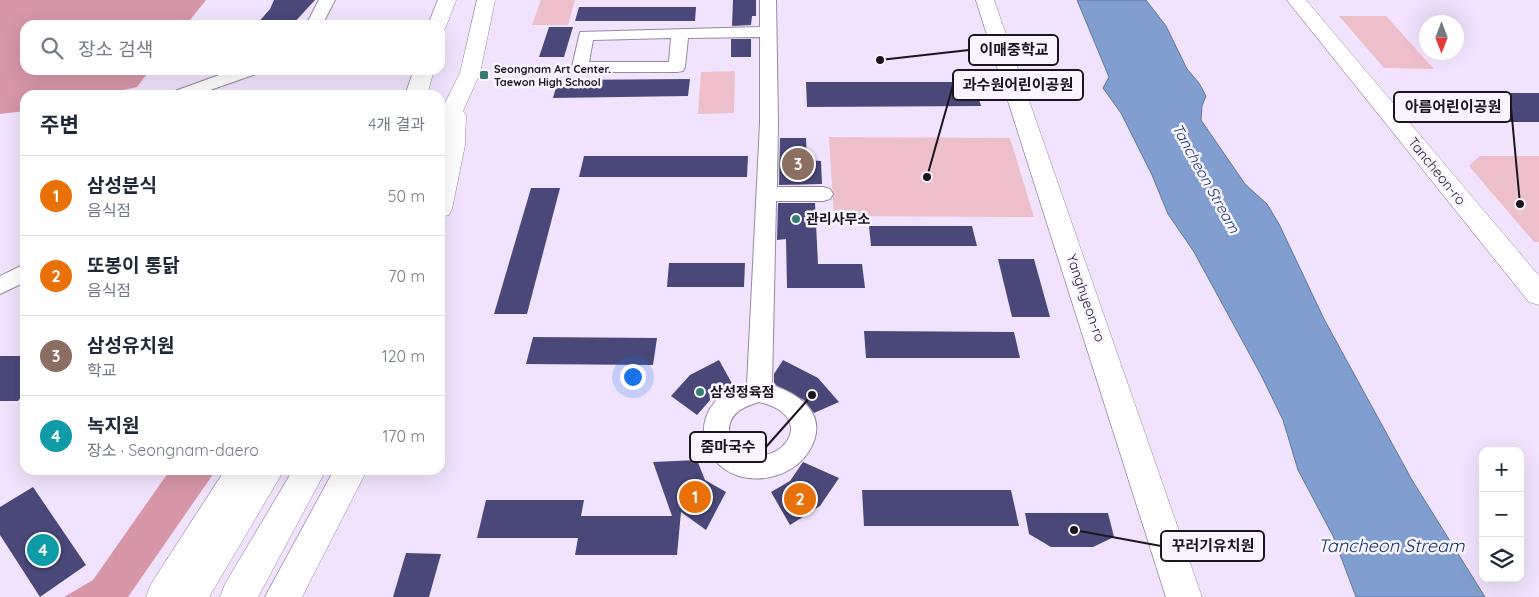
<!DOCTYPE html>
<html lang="ko">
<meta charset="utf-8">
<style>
body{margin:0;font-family:Quicksand,"Noto Sans KR",sans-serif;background:#f2f2f3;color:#1f2937}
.controls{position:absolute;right:15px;bottom:15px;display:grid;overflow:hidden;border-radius:10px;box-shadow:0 5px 20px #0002}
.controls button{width:45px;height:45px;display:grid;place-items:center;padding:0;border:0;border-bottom:1px solid #e0e1e3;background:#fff;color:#1f2937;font:25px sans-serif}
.compass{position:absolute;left:1419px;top:15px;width:45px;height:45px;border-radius:50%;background:#fff;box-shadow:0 5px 20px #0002;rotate:180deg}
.you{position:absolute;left:632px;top:376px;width:18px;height:18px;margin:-12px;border:4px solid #fff;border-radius:50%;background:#1a73e8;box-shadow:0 0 0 8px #1a73e833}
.badge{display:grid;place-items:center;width:32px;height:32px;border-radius:50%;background:#1a73e8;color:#fff;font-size:16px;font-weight:700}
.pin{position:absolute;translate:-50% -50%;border:2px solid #fff;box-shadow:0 1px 5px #0006}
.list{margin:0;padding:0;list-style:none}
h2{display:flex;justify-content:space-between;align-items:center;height:65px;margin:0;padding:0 20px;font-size:21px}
h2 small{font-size:16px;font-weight:400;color:#747a83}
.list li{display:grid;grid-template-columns:32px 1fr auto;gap:15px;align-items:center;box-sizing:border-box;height:80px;padding:0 20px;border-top:1px solid #e0e1e3}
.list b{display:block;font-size:19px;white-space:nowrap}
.list p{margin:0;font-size:16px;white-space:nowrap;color:#747a83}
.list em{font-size:16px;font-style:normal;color:#747a83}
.icon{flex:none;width:28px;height:28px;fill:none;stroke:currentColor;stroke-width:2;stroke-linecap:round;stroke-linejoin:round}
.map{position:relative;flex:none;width:1539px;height:597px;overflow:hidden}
.search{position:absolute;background:#fff;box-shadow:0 5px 20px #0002;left:20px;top:20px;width:425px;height:55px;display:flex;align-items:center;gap:12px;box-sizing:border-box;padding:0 18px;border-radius:15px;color:#747a83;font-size:19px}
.panel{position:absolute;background:#fff;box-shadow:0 5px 20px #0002;left:20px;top:90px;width:425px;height:385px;border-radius:15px}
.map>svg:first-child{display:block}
.green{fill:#edbfcb}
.forest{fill:#d797a9}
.water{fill:#809fd0;stroke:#61769b}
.building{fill:#4a4879}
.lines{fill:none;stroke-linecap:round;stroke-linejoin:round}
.street-casing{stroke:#9689a1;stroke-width:2}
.secondary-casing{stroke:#9689a1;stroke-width:1}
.primary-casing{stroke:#9689a1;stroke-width:1}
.street{fill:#fff;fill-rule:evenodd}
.secondary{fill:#fff;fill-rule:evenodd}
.primary{fill:#fff;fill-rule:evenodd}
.poi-dot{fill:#377d74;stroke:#faf4ff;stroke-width:2}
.labels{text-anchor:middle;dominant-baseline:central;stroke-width:5;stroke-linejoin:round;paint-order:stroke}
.far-poi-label{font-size:11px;font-weight:bold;fill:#1a151e;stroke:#faf4ff;text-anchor:start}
.street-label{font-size:14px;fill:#1a151e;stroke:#faf4ff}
.poi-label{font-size:14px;font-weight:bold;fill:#1a151e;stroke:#faf4ff;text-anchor:start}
.water-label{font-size:15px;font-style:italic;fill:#0f346f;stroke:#faf4ff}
.near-water-label{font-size:18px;font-style:italic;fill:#0f346f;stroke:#faf4ff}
.leader{fill:none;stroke:#1a151e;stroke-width:2}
.callout-dot{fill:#1a151e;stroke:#faf4ff;stroke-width:2}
.callout{fill:#faf4ff;stroke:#1a151e;stroke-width:2}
.callout-label{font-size:15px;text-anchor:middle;font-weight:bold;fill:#1a151e}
</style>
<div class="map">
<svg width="1539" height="597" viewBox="0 0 1539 597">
<rect width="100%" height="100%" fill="#f1e3fd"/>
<g class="green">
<path d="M541 0H575L568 25H532Z"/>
<path d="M1339 16H1386L1434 69 1384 68Z"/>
<path d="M735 71 734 113 698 114 701 72Z"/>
<path d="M829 137 1010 138 1034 217 834 216Z"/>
<path d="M1480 156H1539V242H1534L1469 166Z"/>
</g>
<g class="forest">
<path d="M0 0H206L186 25H25V70H150L137 87 100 95H25V111L0 114Z"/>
<path d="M170 470H216L128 597H64L93 580Z"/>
</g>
<path class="water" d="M1077 0H1146L1166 26 1187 69 1199 83 1206 96 1202 106 1201 120 1245 184 1267 204 1279 224 1324 319 1412 480 1485 597H1356L1333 536 1298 470 1283 420 1261 375 1194 252 1168 214 1152 175 1121 113 1103 88 1109 77Z"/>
<g class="building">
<path d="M274 0H315L292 25H256L270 9Z"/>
<path d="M733 0H756V16H752L751 25 732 26Z"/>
<path d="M579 7H696L695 21H575Z"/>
<path d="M549 27H573L564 57H539Z"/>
<rect x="731" y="39" width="20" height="18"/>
<path d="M690 79 688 96 553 98 558 80Z"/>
<path d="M806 82H974L981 106 807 107Z"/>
<path d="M1421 93H1539V122H1447Z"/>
<path d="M780 138H806L807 160 821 161 822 184 779 185Z"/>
<path d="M584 156H748L747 177H579Z"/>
<path d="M531 188H560L527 314H494Z"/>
<path d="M778 203H815L818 264H862L865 288H787L786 239 777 240Z"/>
<path d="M869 226H972L977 246H871Z"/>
<path d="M998 259H1034L1050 317H1012Z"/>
<path d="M669 263H745L744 287H667Z"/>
<path d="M864 331 1014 332 1020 358H866Z"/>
<path d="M533 337 657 338 653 365 526 364Z"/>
<path d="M0 356H25V392L18 401H0Z"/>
<path d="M719 360 734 387 711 399 697 415 671 396 690 375Z"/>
<path d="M783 360 818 378 839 402 814 413 804 400 774 384V374Z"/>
<path d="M697 460 705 480 726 492 706 530 681 512 677 555H575L578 538H477L486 500H584L581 516H672L653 462Z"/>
<path d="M803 462 839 478 820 506 790 525 771 492 790 481Z"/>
<path d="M33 487 86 565 40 597 0 535V507Z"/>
<path d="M862 490H1011L1019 526H864Z"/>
<path d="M1025 513H1108L1114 537 1093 547H1051L1029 534Z"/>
<path d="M406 553 441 554 429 597H393Z"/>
</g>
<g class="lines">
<defs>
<g id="street">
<path d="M319 0H335L322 25H306Z"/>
<path d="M760 0H776L778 123 777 187H823L830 189 833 194 830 199 823 201H776L772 385C802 395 830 416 809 451 792 479 748 488 722 467 701 451 698 423 714 403 721 392 735 389 747 385L760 123V37L688 38 685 67 683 71 677 72H580L574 71 572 67 580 32 760 27ZM671 38 669 62H589L593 40ZM759 402C827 418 771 480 734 445 730 441 729 437 729 431 729 413 743 407 759 402Z"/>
<path d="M233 70H259L256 74 196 95H172L175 91Z"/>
<path d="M25 264V282L0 294V276Z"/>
</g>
<g id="secondary">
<path d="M976 0H994L1202 597H1166Z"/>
<path d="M1287 0H1306L1539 276V305L1529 302Z"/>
</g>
<g id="primary">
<path d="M438 0H456L445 29 440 30V25H428Z"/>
<path d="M477 0H495L480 73 463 111 466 115 465 145 452 209 449 215 440 217 442 144H440V113L460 73Z"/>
<path d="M414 70H434L427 95H405Z"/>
<path d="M225 470H284L209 597H146L151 584Z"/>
<path d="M293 470H326L258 597H220L225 584Z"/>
<path d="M334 470H367L302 597H265Z"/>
</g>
</defs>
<use href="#street" class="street-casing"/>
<use href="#secondary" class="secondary-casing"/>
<use href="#primary" class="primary-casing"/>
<use href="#street" class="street"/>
<use href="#secondary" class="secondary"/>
<use href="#primary" class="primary"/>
</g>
<g class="poi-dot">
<rect x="479" y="70" width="10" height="10" rx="2.5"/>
<circle cx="796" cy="219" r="5"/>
<circle cx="700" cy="392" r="5"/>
</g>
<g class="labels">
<g class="far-poi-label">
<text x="494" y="69">Seongnam Art Center.<tspan x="494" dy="13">Taewon High School</tspan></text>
</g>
<g class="street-label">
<text transform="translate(1437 171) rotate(51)">Tancheon-ro</text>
<text transform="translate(1086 298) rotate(71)">Yanghyeon-ro</text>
</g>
<g class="poi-label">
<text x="806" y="219">관리사무소</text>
<text x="710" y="392">삼성정육점</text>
</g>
<g class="water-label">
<text transform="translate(1206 178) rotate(61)">Tancheon Stream</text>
</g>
<g class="near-water-label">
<text x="1391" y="545">Tancheon Stream</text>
</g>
</g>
<path class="leader" d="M880 60L969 50M927 177L953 85M1520 204L1511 107M812 395L766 447M1074 530L1161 546"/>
<g class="callout-dot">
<circle cx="880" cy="60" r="5"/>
<circle cx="927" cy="177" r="5"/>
<circle cx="1520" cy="204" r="5"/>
<circle cx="812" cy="395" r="5"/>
<circle cx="1074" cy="530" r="5"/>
</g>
<g class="callout">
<rect x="969" y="35" width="89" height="30" rx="5"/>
<rect x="953" y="70" width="130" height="30" rx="5"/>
<rect x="1394" y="92" width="117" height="30" rx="5"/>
<rect x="690" y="432" width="76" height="30" rx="5"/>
<rect x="1161" y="531" width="103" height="30" rx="5"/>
</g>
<g class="callout-label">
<text x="1014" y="55">이매중학교</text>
<text x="1018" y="90">과수원어린이공원</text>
<text x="1453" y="112">아름어린이공원</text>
<text x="728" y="452">줌마국수</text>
<text x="1213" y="551">꾸러기유치원</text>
</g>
</svg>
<div class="controls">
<button>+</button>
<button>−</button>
<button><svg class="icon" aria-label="layers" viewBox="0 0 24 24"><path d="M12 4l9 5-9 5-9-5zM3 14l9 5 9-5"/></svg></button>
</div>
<svg class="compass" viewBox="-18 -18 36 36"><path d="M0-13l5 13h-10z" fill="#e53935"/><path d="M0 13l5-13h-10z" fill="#747a83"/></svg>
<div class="you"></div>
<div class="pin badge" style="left:695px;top:497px;background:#e8710a">1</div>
<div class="pin badge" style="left:800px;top:499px;background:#e8710a">2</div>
<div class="pin badge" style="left:798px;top:164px;background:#8d6e63">3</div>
<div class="pin badge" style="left:43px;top:550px;background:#0f9aa8">4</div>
<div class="search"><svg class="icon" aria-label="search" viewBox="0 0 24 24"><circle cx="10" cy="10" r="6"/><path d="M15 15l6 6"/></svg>장소 검색</div>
<section class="panel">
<h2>주변<small>4개 결과</small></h2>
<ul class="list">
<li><span class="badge" style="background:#e8710a">1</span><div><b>삼성분식</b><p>음식점</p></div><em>50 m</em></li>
<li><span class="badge" style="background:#e8710a">2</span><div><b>또봉이 통닭</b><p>음식점</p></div><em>70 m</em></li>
<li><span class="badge" style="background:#8d6e63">3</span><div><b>삼성유치원</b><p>학교</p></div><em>120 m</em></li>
<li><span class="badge" style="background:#0f9aa8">4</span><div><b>녹지원</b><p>장소 · Seongnam-daero</p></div><em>170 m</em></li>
</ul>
</section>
</div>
